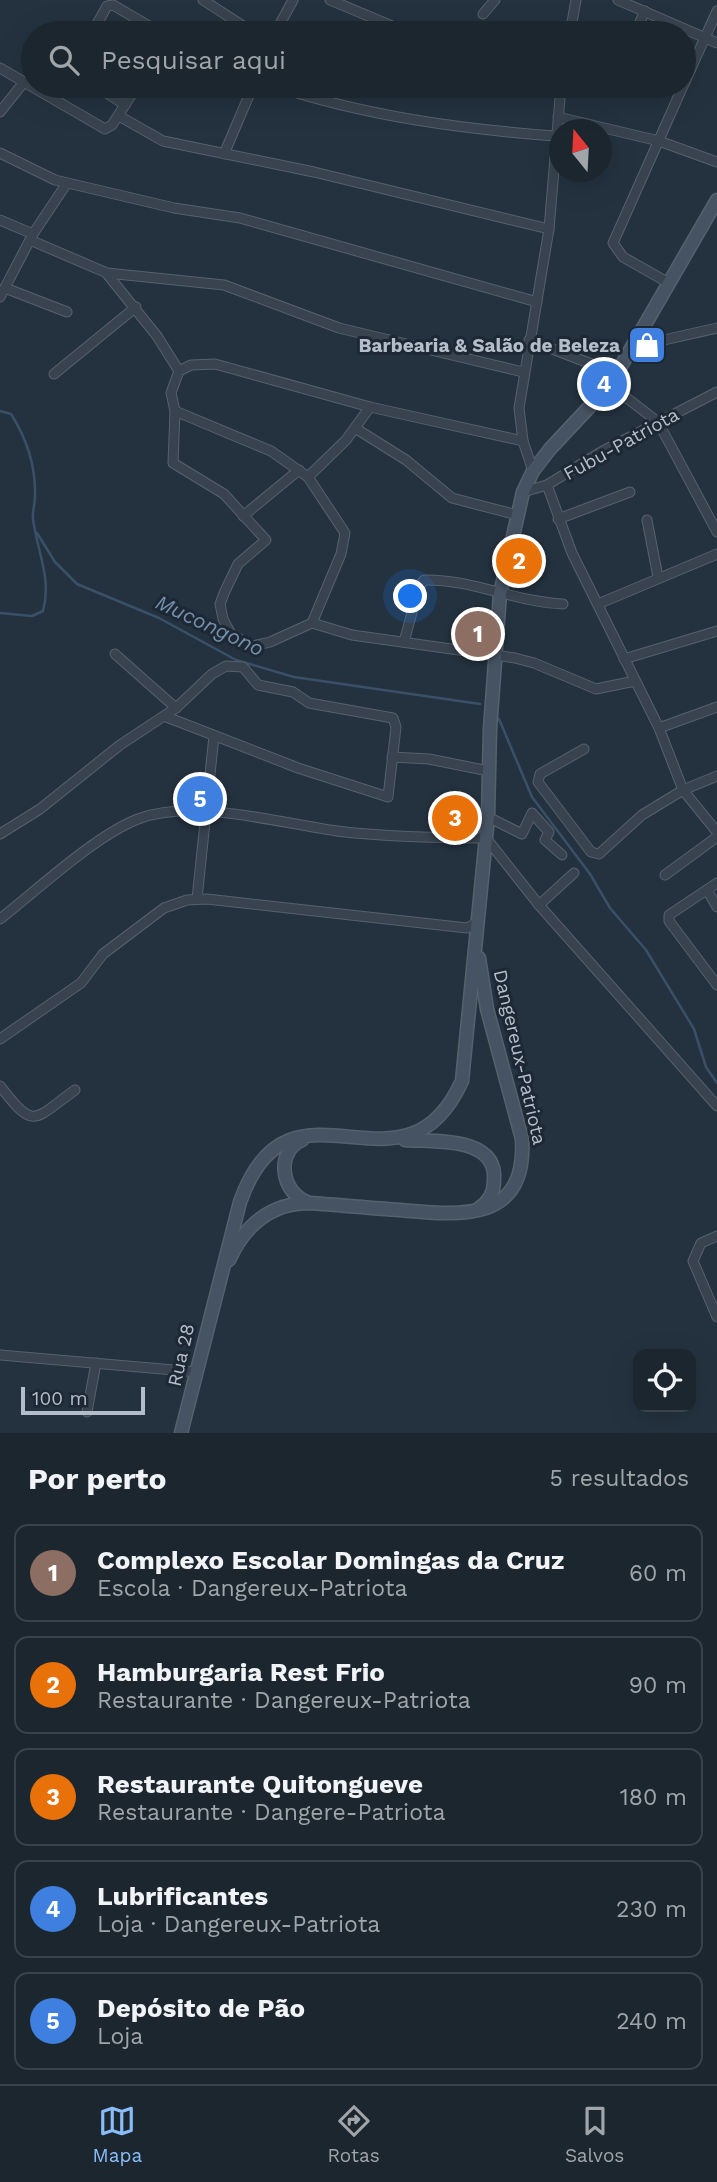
<!DOCTYPE html>
<html lang="pt">
<meta charset="utf-8">
<style>
body{margin:0;font-family:"Work Sans",sans-serif;background:#28323b;color:#f1f3f6}
.controls{position:absolute;right:21px;bottom:21px;display:grid;overflow:hidden;border-radius:14px;box-shadow:0 7px 28px #0002}
.controls button{width:63px;height:63px;display:grid;place-items:center;padding:0;border:0;border-bottom:2px solid #39434b;background:#1b262f;color:#f1f3f6;font:35px sans-serif}
.compass{position:absolute;left:549px;top:119px;width:63px;height:63px;border-radius:50%;background:#1b262f;box-shadow:0 7px 28px #0002;rotate:342deg}
.scale{position:absolute;left:21px;bottom:18px;width:124px;box-sizing:border-box;padding-left:7px;border:4px solid #b4beca;border-top:0;font-size:19px;line-height:24px;white-space:nowrap;color:#b4beca;-webkit-text-stroke:5px #1d2834;paint-order:stroke}
.you{position:absolute;left:411px;top:597px;width:24px;height:24px;margin:-18px;border:5px solid #fff;border-radius:50%;background:#1a73e8;box-shadow:0 0 0 10px #1a73e833}
.badge{display:grid;place-items:center;width:46px;height:46px;border-radius:50%;background:#89bdfa;color:#fff;font-size:23px;font-weight:700}
.pin{position:absolute;translate:-50% -50%;border:4px solid #fff;box-shadow:0 2px 7px #0006}
.list{margin:0;padding:0;list-style:none}
h2{display:flex;justify-content:space-between;align-items:center;height:91px;margin:0;padding:0 28px;font-size:30px}
h2 small{font-size:23px;font-weight:400;color:#a0a5aa}
.list li{display:grid;grid-template-columns:46px 1fr auto;gap:21px;align-items:center;box-sizing:border-box;height:98px;margin:0 14px 14px;padding:0 14px;border:2px solid #39434b;border-radius:14px}
.list b{display:block;font-size:26px;white-space:nowrap}
.list p{margin:0;font-size:23px;white-space:nowrap;color:#a0a5aa}
.list em{font-size:23px;font-style:normal;color:#a0a5aa}
.icon{flex:none;width:38px;height:38px;fill:none;stroke:currentColor;stroke-width:2;stroke-linecap:round;stroke-linejoin:round}
.map{position:relative;flex:none;width:717px;height:1433px;overflow:hidden}
.search{position:absolute;background:#1b262f;box-shadow:0 7px 28px #0002;left:21px;right:21px;top:21px;height:77px;display:flex;align-items:center;gap:18px;box-sizing:border-box;padding:0 24px;border-radius:38px;color:#a0a5aa;font-size:26px}
.sheet{height:651px;background:#1b262f}
nav{display:flex;justify-content:space-around;align-items:center;box-sizing:border-box;height:98px;border-top:2px solid #39434b;background:#1b262f;font-size:19px;color:#a0a5aa}
nav a{display:grid;justify-items:center;gap:4px}
nav .on{color:#89bdfa}
.map>svg:first-child{display:block}
.lines{fill:none;stroke-linecap:round;stroke-linejoin:round}
.stream{stroke:#395068;stroke-width:2.5}
.street-casing{stroke:#56616d;stroke-width:11}
.secondary-casing{stroke:#56616d;stroke-width:15}
.street{stroke:#38434f;stroke-width:9}
.secondary{stroke:#465362;stroke-width:12}
.labels{text-anchor:middle;dominant-baseline:central;stroke-width:6;stroke-linejoin:round;paint-order:stroke}
.poi-label{font-size:19px;font-weight:bold;fill:#b4beca;stroke:#1d2834;text-anchor:end}
.street-label{font-size:19px;fill:#b4beca;stroke:#1d2834}
.water-label{font-size:21px;font-style:italic;fill:#7491ad;stroke:#1d2834}
</style>
<div class="map">
<svg width="717" height="1433" viewBox="0 0 717 1433">
<rect width="100%" height="100%" fill="#24323f"/>
<g class="lines">
<g class="stream">
<path d="M0 411 11 414C27 439 36 467 35 497 35 505 32 511 33 519 37 551 52 578 43 611L32 616 0 613"/>
<path d="M37 533 55 562 77 584 159 618 236 660 294 677 480 704"/>
<path d="M499 719 532 797 590 874 610 908 646 950 694 1029 706 1067 717 1083"/>
</g>
<defs>
<g id="street">
<path d="M203 0 254 33"/>
<path d="M330 0 409 33"/>
<path d="M618 0 717 43"/>
<path d="M483 14 495 0"/>
<path d="M92 33 107 6 113 5 161 33"/>
<path d="M275 33 293 0"/>
<path d="M570 33 576 0"/>
<path d="M635 33 645 11"/>
<path d="M0 68 24 82"/>
<path d="M684 84 717 11"/>
<path d="M96 86 125 105"/>
<path d="M275 86C365 116 461 129 555 136"/>
<path d="M0 112 24 82 105 129 112 125 137 86"/>
<path d="M119 116 163 141 314 172 549 229"/>
<path d="M558 117 659 141 717 162"/>
<path d="M0 153 55 180 174 208 240 218 537 302"/>
<path d="M224 154 253 86"/>
<path d="M0 220 33 234"/>
<path d="M30 240 107 273 224 285 339 328 523 372"/>
<path d="M107 274 157 336 179 371"/>
<path d="M667 282 623 257 613 243 683 86"/>
<path d="M5 288 67 312"/>
<path d="M0 297 33 234 67 183"/>
<path d="M638 336 664 340 717 328"/>
<path d="M529 340 594 365 607 375 610 385 658 422 717 532"/>
<path d="M54 374 136 307"/>
<path d="M175 411 271 451 308 477 346 440 370 407"/>
<path d="M355 428 406 460 452 498 517 515"/>
<path d="M523 441 370 407 215 364 191 365 179 371 171 393 175 411 173 463 224 494 266 540 238 564 225 591 220 604 223 619 231 634 253 646 270 642 312 623 352 635 515 658 534 663 596 689 635 681"/>
<path d="M533 471 523 441 519 408 549 229 561 86"/>
<path d="M308 477 345 533 341 554 312 623"/>
<path d="M547 485 572 553 659 728 683 790 717 832"/>
<path d="M523 492 547 485 601 452 717 392"/>
<path d="M243 516 299 470"/>
<path d="M558 519 630 492"/>
<path d="M647 520 658 577"/>
<path d="M598 604 717 554"/>
<path d="M404 642 419 587 424 580C472 579 515 602 563 604"/>
<path d="M115 654 176 708"/>
<path d="M624 659 717 631"/>
<path d="M659 728 717 707"/>
<path d="M584 749 540 774 538 782 591 852 599 854 642 815 683 790 717 776"/>
<path d="M392 757 429 759 489 771"/>
<path d="M488 817 522 834 532 813 549 832 545 840 562 855"/>
<path d="M0 834 40 809 120 745 176 708 212 674 226 666 243 667 258 685 293 692 309 703 393 718 396 727 388 797 298 768 164 716"/>
<path d="M665 875 717 837"/>
<path d="M717 883 669 915V921L717 985"/>
<path d="M707 890 717 907"/>
<path d="M197 899 214 736"/>
<path d="M539 905 574 873"/>
<path d="M0 919C37 890 96 835 138 819 193 798 279 823 337 831 386 837 437 838 486 838L539 905 717 1106"/>
<path d="M0 1039 81 983 103 954 164 908 187 900 207 899 467 928 478 922"/>
<path d="M0 1086C35 1131 33 1120 75 1090"/>
<path d="M717 1236 701 1243 693 1261 717 1317"/>
<path d="M0 1355 197 1372"/>
<path d="M87 1412 96 1363"/>
</g>
<g id="secondary">
<path d="M302 1140C275 1152 281 1192 307 1202"/>
<path d="M405 1140C435 1142 498 1136 494 1181 494 1193 488 1203 478 1209"/>
<path d="M229 1260C244 1226 271 1203 309 1203 339 1205 370 1208 400 1210 462 1216 527 1222 522 1139L487 1009 479 958"/>
<path d="M181 1433 240 1202C290 1059 403 1211 462 1081L488 817 490 729 500 594 523 492 533 471 550 449 610 385 717 200"/>
</g>
</defs>
<use href="#street" class="street-casing"/>
<use href="#secondary" class="secondary-casing"/>
<use href="#street" class="street"/>
<use href="#secondary" class="secondary"/>
</g>
<defs>
<symbol id="shop-square" viewBox="-11 -11 22 22"><rect x="-9" y="-9" width="18" height="18" rx="4" fill="#3f7fe0" stroke="#1d2834"/><path d="M-5-2.5h2.3a2.7 3.5 0 0 1 5.4 0H5L5.5 6h-11ZM-1.5-2.5h3a1.5 2.3 0 0 0-3 0Z" fill="#fff"/></symbol>
</defs>
<g fill-rule="evenodd">
<use href="#shop-square" x="625" y="323" width="44" height="44"/>
</g>
<g class="labels">
<g class="poi-label">
<text x="620" y="345">Barbearia &amp; Salão de Beleza</text>
</g>
<g class="street-label">
<text transform="translate(621 444) rotate(-29)">Fubu-Patriota</text>
<text transform="translate(520 1057) rotate(77)">Dangereux-Patriota</text>
<text transform="translate(181 1355) rotate(-77)">Rua 28</text>
</g>
<g class="water-label">
<text transform="translate(210 625) rotate(25)">Mucongono</text>
</g>
</g>
</svg>
<div class="controls">
<button><svg class="icon" aria-label="locate" viewBox="0 0 24 24"><circle cx="12" cy="12" r="6"/><path d="M12 2v4M12 18v4M2 12h4M18 12h4"/></svg></button>
</div>
<svg class="compass" viewBox="-18 -18 36 36"><path d="M0-13l5 13h-10z" fill="#e53935"/><path d="M0 13l5-13h-10z" fill="#a0a5aa"/></svg>
<div class="scale">100 m</div>
<div class="you"></div>
<div class="pin badge" style="left:478px;top:634px;background:#8d6e63">1</div>
<div class="pin badge" style="left:519px;top:561px;background:#e8710a">2</div>
<div class="pin badge" style="left:455px;top:818px;background:#e8710a">3</div>
<div class="pin badge" style="left:604px;top:384px;background:#3f7fe0">4</div>
<div class="pin badge" style="left:200px;top:799px;background:#3f7fe0">5</div>
<div class="search"><svg class="icon" aria-label="search" viewBox="0 0 24 24"><circle cx="10" cy="10" r="6"/><path d="M15 15l6 6"/></svg>Pesquisar aqui</div>
</div>
<section class="sheet">
<h2>Por perto<small>5 resultados</small></h2>
<ul class="list">
<li><span class="badge" style="background:#8d6e63">1</span><div><b>Complexo Escolar Domingas da Cruz</b><p>Escola · Dangereux-Patriota</p></div><em>60 m</em></li>
<li><span class="badge" style="background:#e8710a">2</span><div><b>Hamburgaria Rest Frio</b><p>Restaurante · Dangereux-Patriota</p></div><em>90 m</em></li>
<li><span class="badge" style="background:#e8710a">3</span><div><b>Restaurante Quitongueve</b><p>Restaurante · Dangere-Patriota</p></div><em>180 m</em></li>
<li><span class="badge" style="background:#3f7fe0">4</span><div><b>Lubrificantes</b><p>Loja · Dangereux-Patriota</p></div><em>230 m</em></li>
<li><span class="badge" style="background:#3f7fe0">5</span><div><b>Depósito de Pão</b><p>Loja</p></div><em>240 m</em></li>
</ul>
</section>
<nav>
<a class="on"><svg class="icon" aria-label="map" viewBox="0 0 24 24"><path d="M3 6l6-2 6 2 6-2v14l-6 2-6-2-6 2zM9 4v14M15 6v14"/></svg>Mapa</a>
<a><svg class="icon" aria-label="directions" viewBox="0 0 24 24"><path d="M12 3l9 9-9 9-9-9zM9 14v-3h6M13 9l2 2-2 2"/></svg>Rotas</a>
<a><svg class="icon" aria-label="saved" viewBox="0 0 24 24"><path d="M7 4h10v16l-5-4-5 4z"/></svg>Salvos</a>
</nav>
